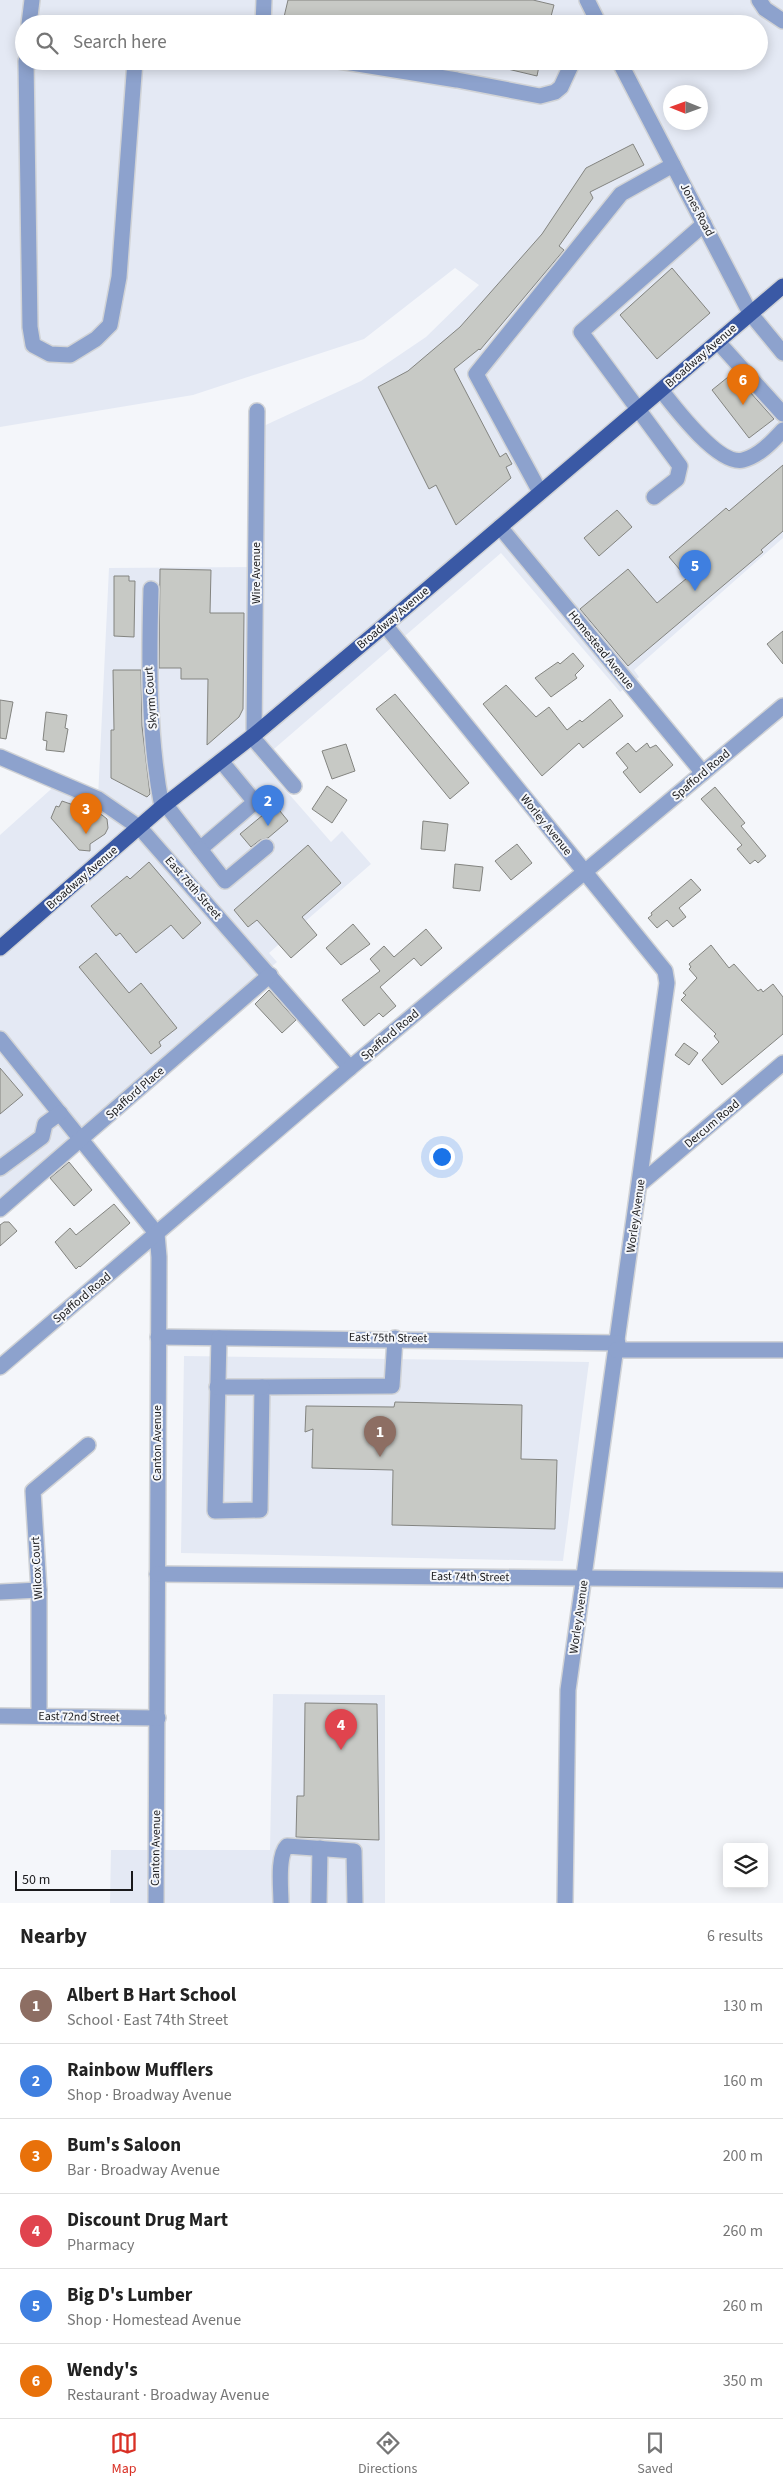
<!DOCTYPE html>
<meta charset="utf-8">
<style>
body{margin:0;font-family:"Source Sans 3",sans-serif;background:#f2f2f2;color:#222}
.controls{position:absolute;right:15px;bottom:15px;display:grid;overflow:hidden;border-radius:5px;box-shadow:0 2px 12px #0003}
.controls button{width:45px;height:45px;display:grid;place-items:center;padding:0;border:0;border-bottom:1px solid #e0e0e0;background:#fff;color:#222;font:25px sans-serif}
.compass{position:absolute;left:663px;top:85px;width:45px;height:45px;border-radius:50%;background:#fff;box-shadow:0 2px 12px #0003;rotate:271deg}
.scale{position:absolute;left:15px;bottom:12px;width:118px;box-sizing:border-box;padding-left:5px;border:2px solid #1a1a1c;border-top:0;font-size:14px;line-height:18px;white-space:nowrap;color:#1a1a1c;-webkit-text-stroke:4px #f4f6fa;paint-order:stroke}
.you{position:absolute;left:441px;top:1156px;width:18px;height:18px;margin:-12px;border:4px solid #fff;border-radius:50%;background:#1a73e8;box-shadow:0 0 0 8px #1a73e833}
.badge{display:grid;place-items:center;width:32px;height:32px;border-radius:50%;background:#d93025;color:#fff;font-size:16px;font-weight:700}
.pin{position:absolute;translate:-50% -41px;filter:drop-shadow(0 1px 2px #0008)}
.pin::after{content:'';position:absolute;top:26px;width:18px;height:15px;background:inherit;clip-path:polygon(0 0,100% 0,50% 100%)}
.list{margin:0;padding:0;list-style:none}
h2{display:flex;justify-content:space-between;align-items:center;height:65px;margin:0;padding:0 20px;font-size:21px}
h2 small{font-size:16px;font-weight:400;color:#767676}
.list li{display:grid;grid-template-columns:32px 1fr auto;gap:15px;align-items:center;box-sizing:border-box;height:75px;padding:0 20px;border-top:1px solid #e0e0e0}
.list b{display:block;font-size:19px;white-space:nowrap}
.list p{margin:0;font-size:16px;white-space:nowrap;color:#767676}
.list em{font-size:16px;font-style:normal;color:#767676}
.icon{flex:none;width:28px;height:28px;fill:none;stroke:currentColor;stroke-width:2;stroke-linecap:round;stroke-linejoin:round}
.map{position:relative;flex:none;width:783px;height:1903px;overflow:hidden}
.search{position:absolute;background:#fff;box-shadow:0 2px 12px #0003;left:15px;right:15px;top:15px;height:55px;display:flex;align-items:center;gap:12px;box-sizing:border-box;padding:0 18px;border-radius:28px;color:#767676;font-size:19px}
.sheet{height:515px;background:#fff}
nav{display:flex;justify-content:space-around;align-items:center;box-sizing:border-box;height:70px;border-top:1px solid #e0e0e0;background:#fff;font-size:14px;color:#767676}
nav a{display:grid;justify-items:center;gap:2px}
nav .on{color:#d93025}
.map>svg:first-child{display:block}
.built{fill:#e4e9f4;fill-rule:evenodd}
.building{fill:#c7c9c5;stroke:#838480}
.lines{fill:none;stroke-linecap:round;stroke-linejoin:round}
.minor-casing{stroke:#d1d3d6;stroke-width:18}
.major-casing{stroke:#d1d3d6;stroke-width:18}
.minor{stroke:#8da2cd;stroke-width:15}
.major{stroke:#3a59a5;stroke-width:15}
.labels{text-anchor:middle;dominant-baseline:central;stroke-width:4;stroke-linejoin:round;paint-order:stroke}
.street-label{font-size:12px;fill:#1a1a1c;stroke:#f4f6fa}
</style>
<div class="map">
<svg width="783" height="1903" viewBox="0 0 783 1903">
<rect width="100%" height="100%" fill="#f4f6fa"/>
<g class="built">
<path d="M0 0H783V538L634 670 639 677 620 692 501 553 260 761 331 842 342 831 371 864 269 953 277 962 0 1197V835L59 782 98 798 109 568 255 567 257 429 361 381 426 337 479 285 455 268 364 339 193 395 0 427ZM24 24H759V61H24ZM670 92H700V122H670Z"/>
<path d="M184 1356 589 1362 563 1561 181 1553Z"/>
<path d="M273 1694 385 1695V1903H110L111 1850H270Z"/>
</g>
<g class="building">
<path d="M288 0H533L554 5 549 24H314L284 17Z"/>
<path d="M496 61H540L537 76 495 66Z"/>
<path d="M633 144 644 165 590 192 593 198 559 246 564 250 480 350 479 349 454 369 500 457 506 453 512 464 506 467 511 478 456 525 436 485 429 489 378 387 408 371 460 327 542 234 586 168Z"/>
<path d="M672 268 710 313 657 359 620 315Z"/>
<path d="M733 373 774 419 749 438 712 390Z"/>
<path d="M783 465V531L761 550 763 552 628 666 580 609 628 569 657 603 687 578 669 557 726 508 729 511Z"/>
<path d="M617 510 632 527 599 556 584 538Z"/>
<path d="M160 569 211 570 210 613H244L243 709 239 717 207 745 208 679H181V668H159Z"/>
<path d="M114 576H129V581H135L134 637 114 636Z"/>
<path d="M783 631V664L767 644Z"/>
<path d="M573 653 584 666 575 675 577 678 551 697 535 678 558 662 560 664Z"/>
<path d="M113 670H141L142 726 150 794 147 797 111 778V730H114Z"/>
<path d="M506 685 536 717 549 707 567 730 580 720 582 722 610 699 623 716 583 748 579 743 542 776 483 704Z"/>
<path d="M395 694 469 783 450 799 376 709Z"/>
<path d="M0 700 13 702 6 739 0 738Z"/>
<path d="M46 712 67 715 65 728 68 729 64 752 46 750 47 741 43 740Z"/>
<path d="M628 743 636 752 647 743 650 748 656 745 673 765 640 793 623 772 628 768 616 753Z"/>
<path d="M346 744 355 771 332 779 322 751Z"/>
<path d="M327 786 347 800 332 823 312 809Z"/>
<path d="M715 787 745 823 741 826 766 856 758 863 755 860 750 864 737 849 742 845 701 799Z"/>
<path d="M62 801 102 815 107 819 108 828 105 834 90 844V851L79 850 51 818 56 806 59 807Z"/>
<path d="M275 805 288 821 268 838 260 840 251 847 240 834Z"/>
<path d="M423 821 448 824 445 851 421 849Z"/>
<path d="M517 844 532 863 511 880 495 861Z"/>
<path d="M308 845 341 883 302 917 317 935 291 958 257 920 248 927 234 910Z"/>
<path d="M149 862 201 923 183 939 171 925 136 953 120 933 116 936 91 906 127 876 130 879Z"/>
<path d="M455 864 483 867 480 891 453 888Z"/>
<path d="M691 879 701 890 679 908 686 917 673 927 667 920 657 928 648 918 652 915 651 913Z"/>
<path d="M353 924 370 944 341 965 326 948Z"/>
<path d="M426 929 442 948 421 966 414 958 380 987 396 1006 383 1017 379 1013 364 1026 342 1000 380 971 370 959 384 946 394 957Z"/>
<path d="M711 945 729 968 734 964 758 991 761 989 763 992 773 984 783 997V1034L722 1085 702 1060 719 1042 714 1036 716 1034 681 1000 686 995 683 993 697 978 689 969 691 967 689 964Z"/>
<path d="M96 953 129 993 141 983 177 1028 159 1042 161 1046 151 1054 79 967Z"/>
<path d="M269 990 296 1020 282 1033 255 1004Z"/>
<path d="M684 1043 698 1053 689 1065 675 1055Z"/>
<path d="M0 1068 23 1095 0 1114Z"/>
<path d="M69 1162 92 1190 74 1206 50 1178Z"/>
<path d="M114 1204 130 1223 80 1267 79 1266 76 1269 55 1242 70 1228 76 1235Z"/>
<path d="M4 1222H9L17 1231 0 1246V1225Z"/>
<path d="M395 1402 522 1405 521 1459 557 1460 555 1529 392 1525 393 1470 312 1468 313 1429 305 1432 306 1406 394 1407Z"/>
<path d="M305 1703 377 1704 379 1840 296 1837 297 1796H304Z"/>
</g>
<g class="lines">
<defs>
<g id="minor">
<path d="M587 0 599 24"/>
<path d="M759 0 765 9 783 21"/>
<path d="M29 24 32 0"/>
<path d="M263 24 264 0"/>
<path d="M26 61 30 327 33 345 50 354 70 355 96 339 110 325 119 277 135 61"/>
<path d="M339 61 457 80 540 96 555 92 561 87 573 61"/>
<path d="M619 61 750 313 783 353"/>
<path d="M718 342 783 414"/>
<path d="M661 390C675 408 719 466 743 460 759 456 772 442 783 430"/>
<path d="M540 492 476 374 621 194 673 165"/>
<path d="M654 497 677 479 680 466 581 332 704 224"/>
<path d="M500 527 703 773"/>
<path d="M151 589C149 661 148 736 162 807"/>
<path d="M385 625 665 971 667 983 568 1690 565 1903"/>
<path d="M254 735 257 411"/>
<path d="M252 737 294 786"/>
<path d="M0 757 98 799 140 828 350 1068"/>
<path d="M166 805 200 849 255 802 221 761"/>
<path d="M200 849 225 881 266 847"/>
<path d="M0 1039 157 1234 159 1257 156 1903"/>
<path d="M0 1168 42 1137 45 1124 60 1113"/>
<path d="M640 1184 783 1063"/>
<path d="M0 1209 270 975"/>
<path d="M158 1337 618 1343"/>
<path d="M219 1338 215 1511 260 1510 262 1387 392 1386 395 1338"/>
<path d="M616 1350H783"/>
<path d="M0 1367 350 1068 783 706"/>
<path d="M217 1387H262"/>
<path d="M157 1574 783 1580"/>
<path d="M0 1592 39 1590"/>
<path d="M0 1716 158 1718"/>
<path d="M39 1716V1590L33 1491 88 1445"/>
<path d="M281 1903C281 1889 277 1856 287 1846L354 1851 355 1903"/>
<path d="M319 1903 320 1848"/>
</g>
<path id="major" d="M0 948 162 807 254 735 385 625 783 286"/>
</defs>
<use href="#minor" class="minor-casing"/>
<use href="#major" class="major-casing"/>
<use href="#minor" class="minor"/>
<use href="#major" class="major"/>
</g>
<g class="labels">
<g class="street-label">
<text transform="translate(697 210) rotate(62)">Jones Road</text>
<text transform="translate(701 356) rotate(-41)">Broadway Avenue</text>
<text transform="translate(256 573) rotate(-90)">Wire Avenue</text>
<text transform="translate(393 618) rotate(-40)">Broadway Avenue</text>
<text transform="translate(601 650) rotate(51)">Homestead Avenue</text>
<text transform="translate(151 698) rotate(-94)">Skyrm Court</text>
<text transform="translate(701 775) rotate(-40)">Spafford Road</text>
<text transform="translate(546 825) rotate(51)">Worley Avenue</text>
<text transform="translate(82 878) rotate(-41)">Broadway Avenue</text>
<text transform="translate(193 888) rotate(49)">East 78th Street</text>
<text transform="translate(390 1035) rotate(-40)">Spafford Road</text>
<text transform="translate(135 1093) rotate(-41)">Spafford Place</text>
<text transform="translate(712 1124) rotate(-40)">Dercum Road</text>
<text transform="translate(636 1216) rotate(-82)">Worley Avenue</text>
<text transform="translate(82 1298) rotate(-40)">Spafford Road</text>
<text transform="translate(388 1338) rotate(1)">East 75th Street</text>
<text transform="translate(157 1443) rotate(-90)">Canton Avenue</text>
<text transform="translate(37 1568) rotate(-93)">Wilcox Court</text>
<text transform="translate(470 1577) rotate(1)">East 74th Street</text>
<text transform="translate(579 1617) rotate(-82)">Worley Avenue</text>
<text transform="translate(79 1717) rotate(1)">East 72nd Street</text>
<text transform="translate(156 1848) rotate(-89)">Canton Avenue</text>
</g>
</g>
</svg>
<div class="controls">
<button><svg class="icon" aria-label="layers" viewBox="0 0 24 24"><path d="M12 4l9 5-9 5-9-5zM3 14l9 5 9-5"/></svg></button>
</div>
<svg class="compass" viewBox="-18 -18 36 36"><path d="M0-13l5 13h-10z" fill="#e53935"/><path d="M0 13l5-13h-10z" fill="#767676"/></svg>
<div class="scale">50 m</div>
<div class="you"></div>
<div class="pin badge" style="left:380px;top:1457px;background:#8d6e63">1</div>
<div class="pin badge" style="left:268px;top:826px;background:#3f7fe0">2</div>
<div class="pin badge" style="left:86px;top:834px;background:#e8710a">3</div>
<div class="pin badge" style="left:341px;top:1750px;background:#e0444e">4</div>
<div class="pin badge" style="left:695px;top:591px;background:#3f7fe0">5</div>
<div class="pin badge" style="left:743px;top:405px;background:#e8710a">6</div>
<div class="search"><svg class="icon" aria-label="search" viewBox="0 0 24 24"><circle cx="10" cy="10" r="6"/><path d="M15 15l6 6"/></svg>Search here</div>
</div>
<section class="sheet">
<h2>Nearby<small>6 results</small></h2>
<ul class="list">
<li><span class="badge" style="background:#8d6e63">1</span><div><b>Albert B Hart School</b><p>School · East 74th Street</p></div><em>130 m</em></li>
<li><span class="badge" style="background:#3f7fe0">2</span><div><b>Rainbow Mufflers</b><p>Shop · Broadway Avenue</p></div><em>160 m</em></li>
<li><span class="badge" style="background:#e8710a">3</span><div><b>Bum's Saloon</b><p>Bar · Broadway Avenue</p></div><em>200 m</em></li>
<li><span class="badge" style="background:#e0444e">4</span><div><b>Discount Drug Mart</b><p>Pharmacy</p></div><em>260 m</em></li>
<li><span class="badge" style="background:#3f7fe0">5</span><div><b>Big D's Lumber</b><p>Shop · Homestead Avenue</p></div><em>260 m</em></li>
<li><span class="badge" style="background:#e8710a">6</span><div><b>Wendy's</b><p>Restaurant · Broadway Avenue</p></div><em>350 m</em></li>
</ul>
</section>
<nav>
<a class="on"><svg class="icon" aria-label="map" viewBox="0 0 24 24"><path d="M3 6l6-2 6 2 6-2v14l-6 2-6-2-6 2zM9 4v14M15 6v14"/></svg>Map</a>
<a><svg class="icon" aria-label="directions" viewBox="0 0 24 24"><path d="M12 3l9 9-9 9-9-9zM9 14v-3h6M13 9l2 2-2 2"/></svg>Directions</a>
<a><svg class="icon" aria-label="saved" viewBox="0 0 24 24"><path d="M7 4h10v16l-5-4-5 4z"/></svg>Saved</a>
</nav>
